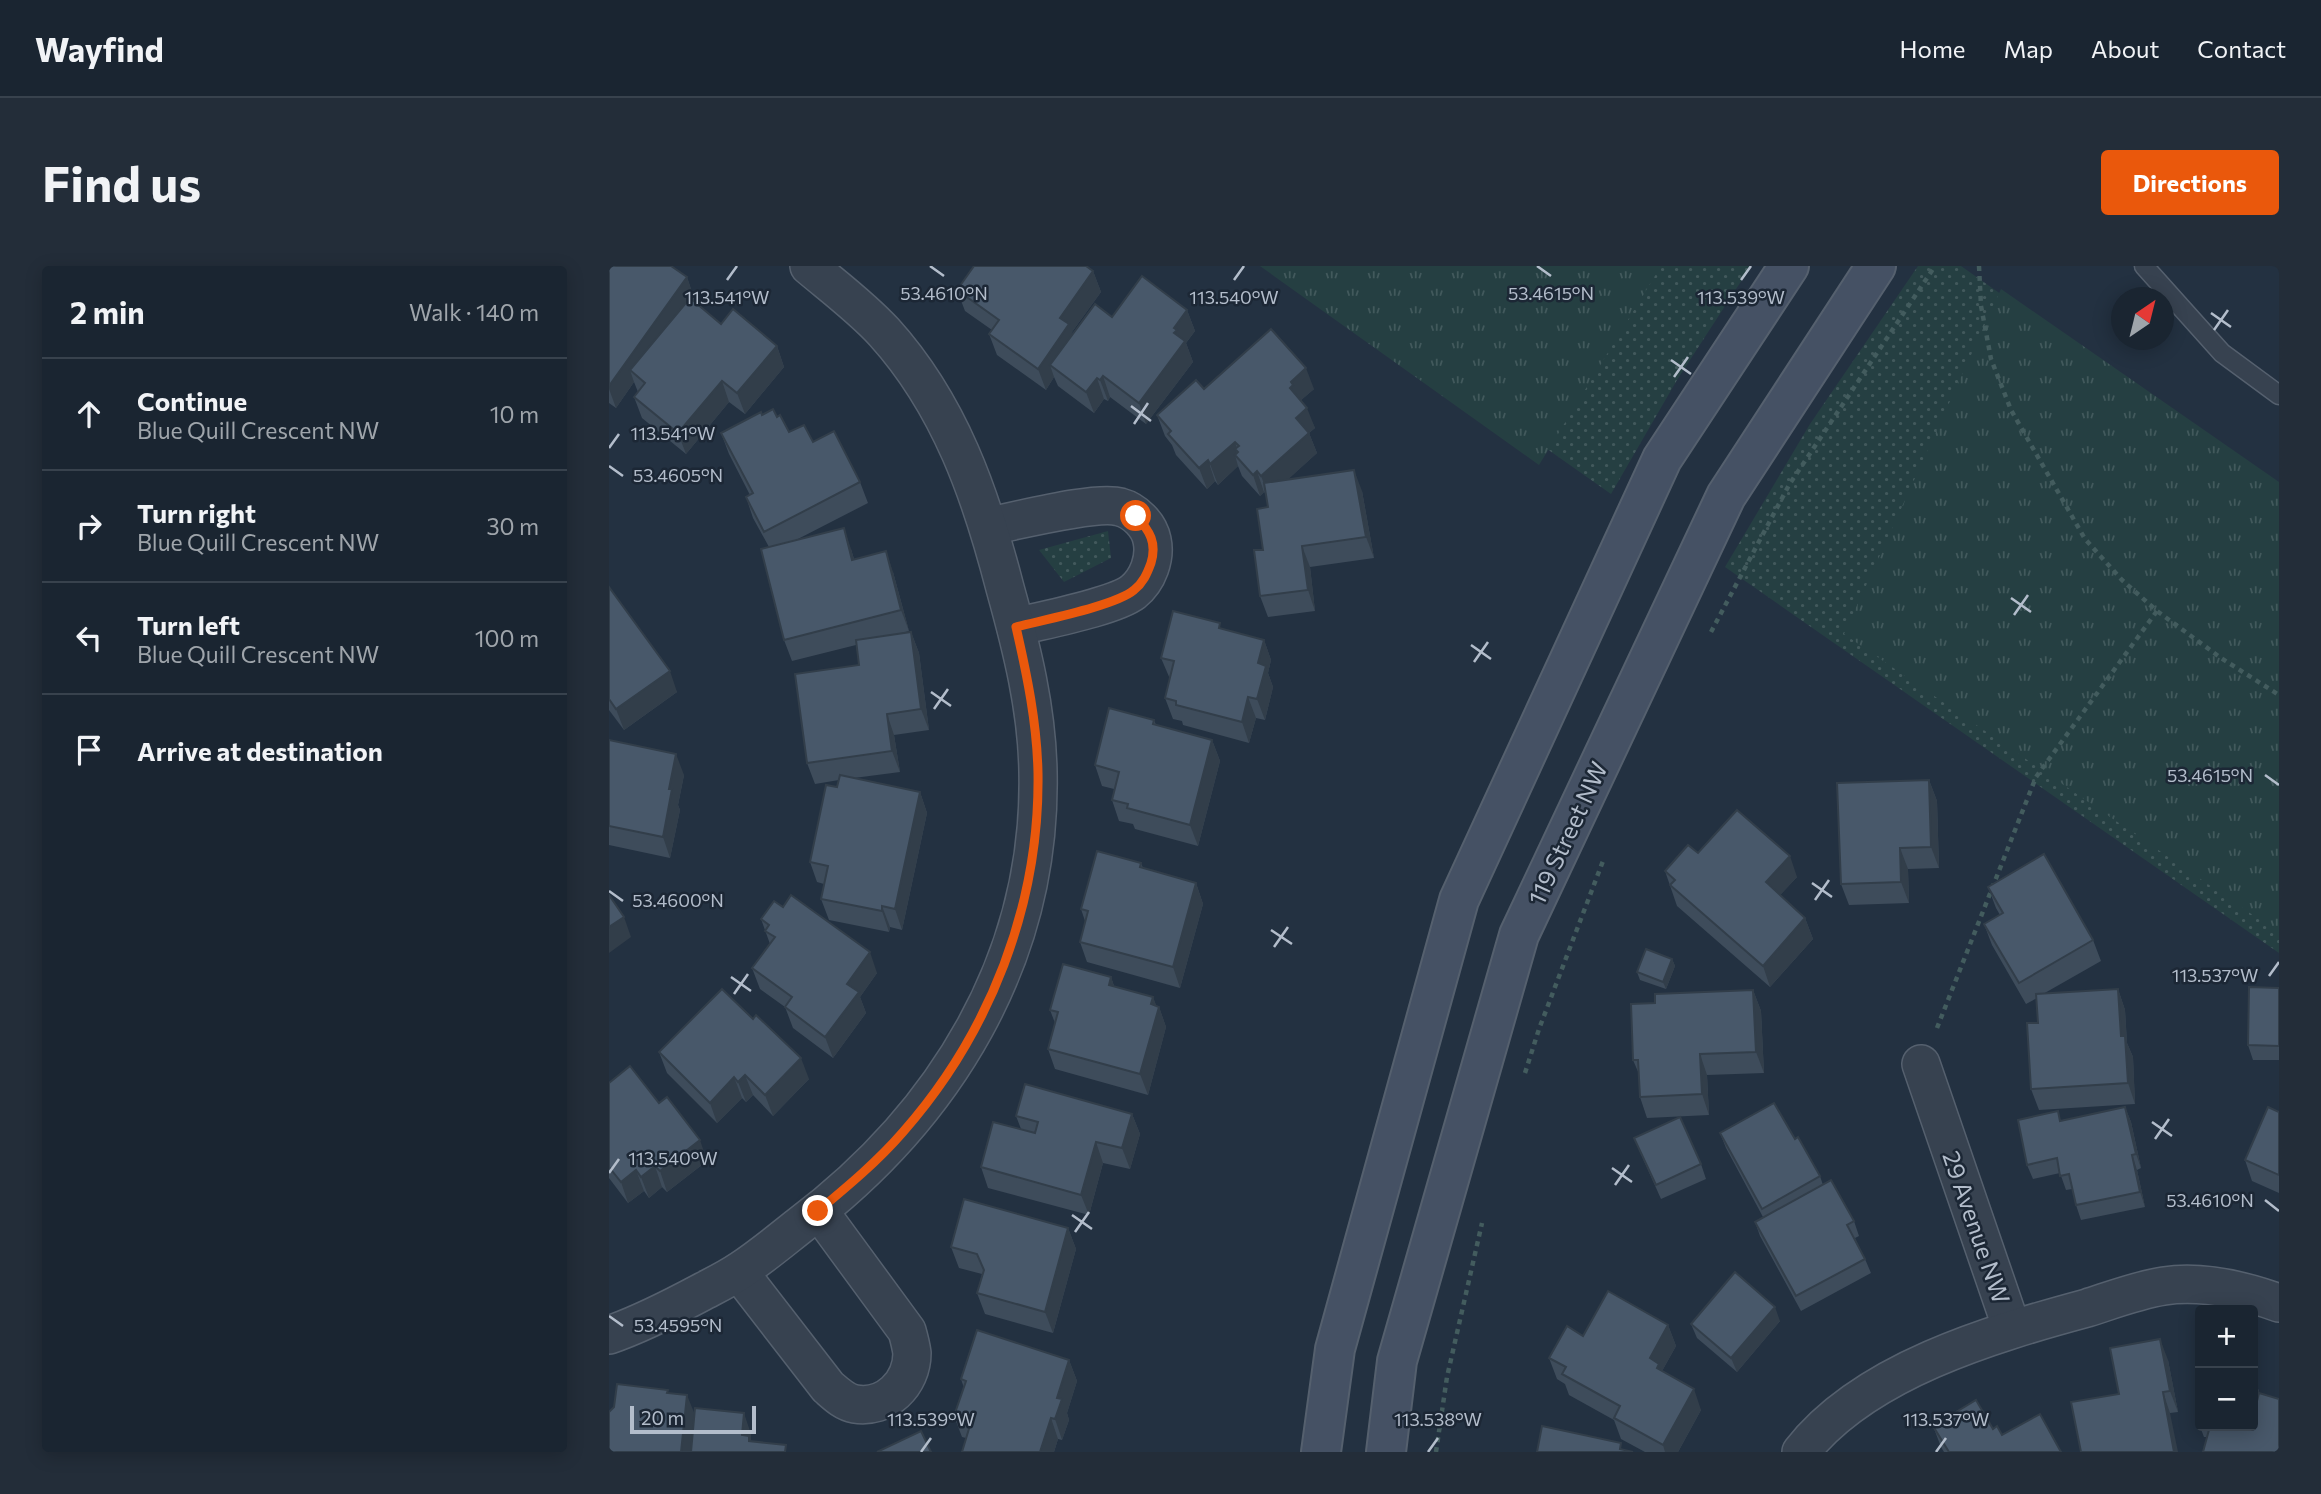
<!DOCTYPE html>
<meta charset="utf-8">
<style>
body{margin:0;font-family:Commissioner,sans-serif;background:#232d39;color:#f1f3f6}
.controls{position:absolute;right:21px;bottom:21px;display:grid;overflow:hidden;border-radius:7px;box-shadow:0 4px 18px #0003}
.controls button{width:63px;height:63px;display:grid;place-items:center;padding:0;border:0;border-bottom:2px solid #38424d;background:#1a2531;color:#f1f3f6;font:35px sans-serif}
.compass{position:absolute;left:1502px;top:21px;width:63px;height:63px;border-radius:50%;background:#1a2531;box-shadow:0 4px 18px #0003;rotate:35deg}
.scale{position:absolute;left:21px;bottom:18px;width:126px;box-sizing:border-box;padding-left:7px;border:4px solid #b3bdcb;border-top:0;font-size:19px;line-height:24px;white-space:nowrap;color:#b3bdcb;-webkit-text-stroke:5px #1c2735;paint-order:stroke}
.stop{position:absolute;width:21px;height:21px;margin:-16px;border:5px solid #ea580c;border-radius:50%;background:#fff}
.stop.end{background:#ea580c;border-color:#fff;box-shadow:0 2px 7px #0008}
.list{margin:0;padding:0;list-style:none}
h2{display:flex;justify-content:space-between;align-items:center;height:91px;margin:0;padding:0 28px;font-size:30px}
h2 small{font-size:23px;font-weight:400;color:#9fa5ab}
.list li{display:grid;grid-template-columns:46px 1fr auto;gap:21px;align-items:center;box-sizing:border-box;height:112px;padding:0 28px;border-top:2px solid #38424d}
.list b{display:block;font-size:26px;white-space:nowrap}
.list p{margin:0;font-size:23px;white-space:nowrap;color:#9fa5ab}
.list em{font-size:23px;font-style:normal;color:#9fa5ab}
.icon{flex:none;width:38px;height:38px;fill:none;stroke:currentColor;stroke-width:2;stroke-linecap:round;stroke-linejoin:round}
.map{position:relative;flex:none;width:1670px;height:1186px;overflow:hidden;border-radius:7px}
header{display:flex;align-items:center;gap:42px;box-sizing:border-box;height:98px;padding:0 35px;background:#1a2531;border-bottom:2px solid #38424d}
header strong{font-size:33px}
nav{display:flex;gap:38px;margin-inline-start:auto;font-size:24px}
.intro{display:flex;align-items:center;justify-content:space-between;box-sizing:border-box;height:168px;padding:0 42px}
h1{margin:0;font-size:49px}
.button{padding:18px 32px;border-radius:7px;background:#ea580c;color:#fff;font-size:24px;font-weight:700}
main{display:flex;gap:42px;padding:0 42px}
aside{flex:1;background:#1a2531;border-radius:7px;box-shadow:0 4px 18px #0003}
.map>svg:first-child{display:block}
.grass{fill:url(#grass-dots)}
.park{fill:url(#park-tufts)}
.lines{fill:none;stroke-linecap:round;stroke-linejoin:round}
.lane-casing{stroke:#55606e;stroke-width:21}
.street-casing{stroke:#55606e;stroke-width:40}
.secondary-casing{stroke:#55606e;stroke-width:42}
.path{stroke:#435c5e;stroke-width:4.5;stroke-dasharray:5 5;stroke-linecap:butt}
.lane{stroke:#374250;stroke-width:18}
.street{stroke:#374250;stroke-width:37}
.secondary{stroke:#455164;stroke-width:38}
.wall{fill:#3e4c5b}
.shaded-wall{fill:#323e4a}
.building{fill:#48586a;stroke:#323e4a;stroke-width:2}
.route{stroke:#ea580c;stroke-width:9}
.ticks{fill:none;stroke:#b3bdcb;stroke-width:2.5}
.labels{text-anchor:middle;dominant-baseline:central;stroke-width:5;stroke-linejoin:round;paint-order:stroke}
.street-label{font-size:24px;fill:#b3bdcb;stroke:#1c2735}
.ticks-label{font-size:18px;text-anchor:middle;fill:#b3bdcb;stroke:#1c2735;stroke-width:5;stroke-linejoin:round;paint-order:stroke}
</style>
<header>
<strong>Wayfind</strong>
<nav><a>Home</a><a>Map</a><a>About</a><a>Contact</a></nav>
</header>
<div class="intro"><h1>Find us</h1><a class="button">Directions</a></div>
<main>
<aside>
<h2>2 min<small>Walk · 140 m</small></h2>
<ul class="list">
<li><svg class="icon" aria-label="ahead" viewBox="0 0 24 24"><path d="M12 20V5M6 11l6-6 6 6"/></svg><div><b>Continue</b><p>Blue Quill Crescent NW</p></div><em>10 m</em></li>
<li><svg class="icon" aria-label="right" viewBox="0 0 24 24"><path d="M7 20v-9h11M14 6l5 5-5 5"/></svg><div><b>Turn right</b><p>Blue Quill Crescent NW</p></div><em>30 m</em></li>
<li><svg class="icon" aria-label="left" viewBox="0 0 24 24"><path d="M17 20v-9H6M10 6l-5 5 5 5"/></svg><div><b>Turn left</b><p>Blue Quill Crescent NW</p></div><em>100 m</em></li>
<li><svg class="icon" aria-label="arrive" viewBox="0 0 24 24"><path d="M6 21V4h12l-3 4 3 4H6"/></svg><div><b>Arrive at destination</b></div></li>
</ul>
</aside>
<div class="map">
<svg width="1670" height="1186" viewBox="0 0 1670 1186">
<defs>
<pattern id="grass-dots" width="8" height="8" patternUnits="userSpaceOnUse" patternTransform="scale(1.75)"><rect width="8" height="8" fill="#253f42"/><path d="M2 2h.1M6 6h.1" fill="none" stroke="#42595c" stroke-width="1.8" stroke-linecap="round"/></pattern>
<pattern id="park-tufts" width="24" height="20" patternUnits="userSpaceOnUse" patternTransform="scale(1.75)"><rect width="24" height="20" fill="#253f42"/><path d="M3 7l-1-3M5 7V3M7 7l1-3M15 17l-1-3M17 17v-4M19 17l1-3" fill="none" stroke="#42595c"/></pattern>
</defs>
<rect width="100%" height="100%" fill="#233141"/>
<g class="grass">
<path d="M678 0H1142L1068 114 1002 228Z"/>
<path d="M1309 0H1352L1670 224V687L1116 301 1201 158Z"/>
<path d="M499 265 502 292 455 316 430 284Z"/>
</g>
<g class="park">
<path d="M651 0H1052L930 199Z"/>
<path d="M1392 23 1670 216V667L1235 368Z"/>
</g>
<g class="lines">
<defs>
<path id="lane" d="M1535 0 1613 87 1670 129"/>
<g id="street">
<path d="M380 260C408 255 488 234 511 241 526 245 540 259 543 274 547 292 539 314 524 326 504 341 434 354 407 361"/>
<path d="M1312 798 1403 1063"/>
<path d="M130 1006 219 1121C227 1128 235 1136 246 1138 277 1143 303 1118 303 1087 302 1080 300 1072 298 1065L210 945"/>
<path d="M0 1069C32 1058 61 1043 91 1027 104 1020 119 1013 132 1004 152 991 171 975 190 960 336 850 433 693 429 506 428 443 413 383 396 322 372 229 341 139 275 66 253 42 225 21 200 0"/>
<path d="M1192 1186C1255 1105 1382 1068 1478 1042 1503 1034 1529 1024 1555 1020 1594 1014 1634 1024 1670 1037"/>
</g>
<g id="secondary">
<path d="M712 1186 726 1083 850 634 1053 193 1180 0"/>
<path d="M777 1186 788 1095 910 669 1117 230 1267 0"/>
</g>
</defs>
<use href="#lane" class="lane-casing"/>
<use href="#street" class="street-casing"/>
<use href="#secondary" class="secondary-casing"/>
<g class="path">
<path d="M1370 0 1372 40 1382 93 1402 144 1476 273 1513 314 1548 345 1612 392 1670 429"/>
<path d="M1102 366 1180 219 1326 0"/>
<path d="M1328 762 1427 511 1548 345"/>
<path d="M916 807 930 763 994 595"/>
<path d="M827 1186 838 1111 873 957"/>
</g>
<use href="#lane" class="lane"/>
<use href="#street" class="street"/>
<use href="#secondary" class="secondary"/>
</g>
<g class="wall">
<path d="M0 0 78 11 85 32 84 35 112 58 168 80 175 101 136 148 120 136 77 188 33 152 25 131 29 126 25 116 7 142 0 137Z"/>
<path d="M484 5 492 26 463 66 464 68 503 51 578 44 586 65 577 77 584 96 537 158 501 131 499 135 495 133 485 147 449 120 445 111 437 124 388 89 380 68 383 64 356 45 348 24Z"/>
<path d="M595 123H705L692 134 706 162 700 167 708 187 679 213 753 225 765 292 701 301 706 345 659 351 651 330 654 284 659 241 657 228 655 226 651 230 633 210 629 200 609 219 606 215 598 223 567 189 563 179 556 170 548 149Z"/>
<path d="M153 149 168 151 180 166 204 176 251 216 259 237 187 274 242 283 245 293 284 306 300 365 286 369 302 366 310 387 320 464 285 469 291 506 245 512 311 526 318 547 293 664 281 661 280 666 220 654 212 633 215 618 208 616 201 596 230 514 206 518 198 497 250 399 247 379 183 395 175 374 160 281 144 252 137 231 141 229 120 188 112 167Z"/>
<path d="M0 321 68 426 15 464 0 444Z"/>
<path d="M613 363 655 374 662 394 659 407 664 421 656 454 647 452 640 477 574 459 573 455 564 453 556 432 561 413 552 392Z"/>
<path d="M545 454 547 459 603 474 611 495 589 580 526 563 524 558 510 555 503 534 505 523 493 520 486 499Z"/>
<path d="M0 474 75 509 69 539 71 544 61 592 0 579Z"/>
<path d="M1320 514 1328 535 1330 602 1299 603 1300 637 1240 639 1232 618Z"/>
<path d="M1089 587 1188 611 1171 629 1196 652 1204 673 1161 721 1068 640 1056 605Z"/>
<path d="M532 597 534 602 587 617 594 638 571 722 478 696 471 676 476 655 472 643Z"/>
<path d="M1379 621 1484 674 1492 695 1434 728 1509 723 1516 744 1518 777 1524 791 1526 838 1430 844 1422 823 1429 757 1428 732 1417 738 1383 679 1375 658 1391 649 1387 642Z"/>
<path d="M152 653 268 707 251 731 257 747 224 792 184 762 176 741 151 723 143 702 161 678Z"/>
<path d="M1063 693 1066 700 1057 723 1031 714 1028 706Z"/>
<path d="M502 711 505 720 544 731 547 740 550 741 557 761 539 829 446 803 439 783 446 757 441 744Z"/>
<path d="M1670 722V794H1644L1639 779Z"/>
<path d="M1144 724 1152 745 1155 807 1098 809 1100 849 1038 852 1031 831 1030 808 1024 794 1046 737Z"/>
<path d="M50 786 200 813 164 850 144 829 137 836 133 832 108 857 58 807Z"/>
<path d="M0 817 50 837 98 895 58 926 53 921 40 932 35 925 19 937 0 912Z"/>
<path d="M1516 841 1522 856 1532 902 1528 904 1536 941 1472 954 1467 939 1463 923 1457 924 1451 907 1424 913 1418 899 1453 855Z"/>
<path d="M1670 846V927L1643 915 1636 894Z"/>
<path d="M523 848 531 868 521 903 494 897 480 949 379 922 372 901 412 863 407 850Z"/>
<path d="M1111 867 1186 873 1211 910 1214 919 1245 955 1250 970 1246 972 1256 993 1262 1007 1192 1045 1151 970 1146 956 1154 951 1117 882Z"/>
<path d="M1025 872 1092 898 1097 913 1052 933 1031 886Z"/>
<path d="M459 962 467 983 444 1067 376 1048 368 1027 373 1008 350 1002 342 981Z"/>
<path d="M1171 1055 1128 1106 1088 1072 1082 1058Z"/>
<path d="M1059 1059 1067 1080 1053 1105 1092 1144 1069 1186H1036L1012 1173 1005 1154 960 1129 956 1118 948 1113 940 1092 974 1070Z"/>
<path d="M460 1094 468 1115 458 1147 460 1154 453 1174 449 1173 445 1186H353L357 1172 353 1171 345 1150 355 1122 352 1113Z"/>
<path d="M1559 1094 1569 1146 1561 1147 1510 1128Z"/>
<path d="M1644 1112H1645L1651 1128 1670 1133V1186H1594L1598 1171H1595L1587 1150 1591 1133V1160H1644Z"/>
<path d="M1324 1160 1384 1163 1393 1169 1452 1186H1335L1332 1181Z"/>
</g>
<g class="shaded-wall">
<path d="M484 5 492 26 463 66 468 79 441 99 445 111 437 124 429 103 451 52Z"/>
<path d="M78 11 85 32 29 111 21 104 25 116 7 142 0 123V120Z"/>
<path d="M578 44 586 65 577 77 584 96 537 158 530 137 565 67V62Z"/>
<path d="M168 80 175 101 136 148 128 127Z"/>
<path d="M697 102 705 123 690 136 681 122 682 116Z"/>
<path d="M494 110 501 131 499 135 491 114Z"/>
<path d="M488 112 495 133 485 147 477 126Z"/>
<path d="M113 115 120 136 77 188 69 167Z"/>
<path d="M698 142 706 162 700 167 708 187 660 231 652 210 687 152Z"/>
<path d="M626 176 633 197 629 186 626 183 631 194 626 189 629 200 609 219 601 198Z"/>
<path d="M599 194 606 215 598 223 590 202Z"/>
<path d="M745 204 753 225 765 292 757 271Z"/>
<path d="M648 205 655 226 651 230 644 209Z"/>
<path d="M235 262 242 283 251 314 243 294Z"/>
<path d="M693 280 701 301 706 345 699 324Z"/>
<path d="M277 285 284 306 300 365 292 344Z"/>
<path d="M302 366 310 387 320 464 312 443Z"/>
<path d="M655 374 662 394 659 407 664 421 656 454 648 433 649 397Z"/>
<path d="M61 405 68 426 15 464 7 443Z"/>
<path d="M639 431 647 452 640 477 633 456Z"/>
<path d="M278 448 285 469 291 506 283 485Z"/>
<path d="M603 474 611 495 589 580 581 559Z"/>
<path d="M67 488 75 509 69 539 71 544 61 592 54 571 60 523Z"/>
<path d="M1320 514 1328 535 1330 602 1322 581Z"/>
<path d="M311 526 318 547 293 664 286 643Z"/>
<path d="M1291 582 1299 603 1300 637 1292 616Z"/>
<path d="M1181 590 1188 611 1164 637 1157 616Z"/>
<path d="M587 617 594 638 571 722 564 701Z"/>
<path d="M273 640 281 661 280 666 273 645Z"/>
<path d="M15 651 22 671 0 687V661Z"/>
<path d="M1196 652 1204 673 1161 721 1154 700Z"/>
<path d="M261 686 268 707 251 731 257 747 224 792 216 771 238 718Z"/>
<path d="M1063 693 1066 700 1057 723 1054 716Z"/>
<path d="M502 711 509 732 500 719Z"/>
<path d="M1509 723 1516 744 1518 777 1524 791 1526 838 1519 817 1512 770Z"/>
<path d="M1144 724 1152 745 1155 807 1147 786Z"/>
<path d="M544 731 549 744 550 741 557 761 539 829 531 808Z"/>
<path d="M1091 788 1098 809 1100 849 1093 828Z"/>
<path d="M192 792 200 813 164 850 156 829Z"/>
<path d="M136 809 144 829 137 836 129 816Z"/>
<path d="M125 811 133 832 108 857 101 837Z"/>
<path d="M1516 841 1522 856 1532 902 1527 888Z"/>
<path d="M523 848 531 868 521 903 513 882Z"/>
<path d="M91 874 98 895 58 926 51 905Z"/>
<path d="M487 876 494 897 480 949 472 929Z"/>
<path d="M1523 889 1528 904 1536 941 1531 926Z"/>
<path d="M46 900 53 921 40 932 32 911Z"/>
<path d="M27 904 35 925 19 937 12 916Z"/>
<path d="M459 962 467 983 444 1067 436 1046Z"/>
<path d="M1166 1041 1171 1055 1128 1106 1122 1092Z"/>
<path d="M1059 1059 1067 1080 1053 1105 1058 1118 1041 1092Z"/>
<path d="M1551 1073 1559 1094 1569 1146 1561 1125Z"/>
<path d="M460 1094 468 1115 458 1147 460 1154 453 1174 446 1153 448 1132Z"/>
<path d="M1645 1112 1653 1133 1644 1160V1118Z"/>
<path d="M1085 1123 1092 1144 1069 1186H1056L1054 1179Z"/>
<path d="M1554 1126 1561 1147 1569 1186H1565Z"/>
<path d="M78 1129 86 1149 82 1186H72Z"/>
<path d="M135 1147 142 1168V1174L146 1186 133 1169Z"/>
<path d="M442 1152 449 1173 445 1186H431Z"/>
</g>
<g class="building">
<path d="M0 0H62L78 11 0 120Z"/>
<path d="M365 0H477L484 5 451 52 460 58 429 103 380 68 390 54 348 24Z"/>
<path d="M533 10 578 44 565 62 568 64 565 67 576 75 530 137 494 110 491 114 488 112 477 126 441 99 486 38 503 51Z"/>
<path d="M81 32 112 58 124 43 168 80 128 127 113 115 69 167 25 131 36 117 21 104Z"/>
<path d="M662 63 697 102 682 116 684 119 681 122 698 142 687 152 700 167 652 210 648 205 644 209 626 189 629 186 626 183 630 180 626 176 601 198 599 194 590 202 559 168 562 165 548 149 587 114 595 123Z"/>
<path d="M164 143 168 151 171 149 180 166 195 159 204 176 225 165 251 216 155 266 137 231 144 227 112 167 152 146 153 149Z"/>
<path d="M745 204 757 271 693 280 699 324 651 330 645 284H654L648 243 659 241 655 217Z"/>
<path d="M235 262 243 294 277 285 292 344 175 374 152 283Z"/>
<path d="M0 321 61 405 7 443 0 433Z"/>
<path d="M564 345 611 357 610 362 655 374 649 397 657 400 648 433 639 431 633 456 567 439V435L556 432 565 395 552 392Z"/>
<path d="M302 366 312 443 278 448 283 485 198 497 186 408 250 399 247 374Z"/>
<path d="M500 442 545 454 544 458 603 474 581 559 518 542 519 538 503 534 510 506 486 499Z"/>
<path d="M0 474 67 488 60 523H63L54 571 0 560Z"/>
<path d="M231 509 311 526 286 643 273 640V645L212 633 219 600 201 596 217 519 228 521Z"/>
<path d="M1320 514 1322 581 1291 582 1292 616 1232 618 1228 517Z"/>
<path d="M1128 544 1181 590 1157 616 1196 652 1154 700 1061 619 1066 614 1056 605 1079 579 1089 587Z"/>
<path d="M488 585 532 597 531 601 587 617 564 701 471 676 479 645 472 643Z"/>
<path d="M1435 588 1484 674 1410 717 1375 658 1394 647 1379 621Z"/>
<path d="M0 629 15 651 0 661Z"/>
<path d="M182 629 261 686 238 718 250 726 216 771 176 741 183 731 143 702 166 671 156 665 160 659 152 653 165 635 174 641Z"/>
<path d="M1037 683 1063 693 1054 716 1028 706Z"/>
<path d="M454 698 502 711 500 719 544 731 542 738 550 741 531 808 439 783 449 746 441 744Z"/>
<path d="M1640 721 1670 722V780L1639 779Z"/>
<path d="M113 723 144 753 147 749 192 792 156 829 136 809 129 816 125 811 101 837 50 786Z"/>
<path d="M1509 723 1512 770H1516L1519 817 1422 823 1418 757H1429L1427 728Z"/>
<path d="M1144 724 1147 786 1091 788 1093 828 1031 831 1029 794H1024L1022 738 1046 737V728Z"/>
<path d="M21 800 50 837 58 831 91 874 51 905 46 900 32 911 27 904 12 916 0 901V817Z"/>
<path d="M416 818 523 848 513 882 487 876 472 929 372 901 384 856 426 867 429 856 407 850Z"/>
<path d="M1165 837 1186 873 1189 871 1211 910 1153 943 1111 867Z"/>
<path d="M1516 841 1527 888 1523 889 1531 926 1467 939 1460 908 1451 910 1448 892 1418 899 1409 854 1449 845 1451 855Z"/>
<path d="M1659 841 1670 846V909L1636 894Z"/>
<path d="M1071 851 1092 898 1047 919 1025 872Z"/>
<path d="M1222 914 1245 955 1238 959 1256 993 1187 1030 1146 956Z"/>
<path d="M355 933 459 962 436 1046 368 1027 375 1004 368 988 342 981Z"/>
<path d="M1126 1006 1166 1041 1122 1092 1082 1058Z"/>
<path d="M999 1025 1059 1059 1041 1092 1050 1098 1048 1102 1085 1123 1054 1179 1005 1152 1011 1140 953 1108 957 1101 940 1092 958 1060 974 1070Z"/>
<path d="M368 1064 460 1094 448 1132 453 1133 446 1153 442 1152 431 1186H353L362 1156 345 1150 357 1115 352 1113Z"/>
<path d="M1551 1073 1561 1125 1554 1126 1565 1186H1472L1462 1136 1510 1128 1501 1082Z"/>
<path d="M8 1118 59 1124 58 1127 78 1129 72 1186H0V1146L5 1141Z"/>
<path d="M1650 1127 1670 1133V1186H1594L1601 1160H1644V1151Z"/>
<path d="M1591 1133V1151L1587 1150Z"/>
<path d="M1367 1134 1384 1163 1388 1160 1393 1169 1431 1148 1452 1186H1340L1324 1160Z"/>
<path d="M86 1142 135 1147 133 1169 140 1170V1175L177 1179 176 1186H82Z"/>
<path d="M933 1160 1012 1177 1011 1183 1024 1186H928Z"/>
<path d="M312 1165 322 1186H268Z"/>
</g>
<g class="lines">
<path class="route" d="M209 945C239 920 269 895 294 866 381 767 431 639 429 507 428 457 418 409 407 361 433 354 506 340 525 324 534 317 538 308 542 297 548 277 541 265 527 250"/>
</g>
<path class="ticks" d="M321 0 335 10M928 0 942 10M118 14 128 0M625 14 635 0M1132 14 1142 0M1602 47 1622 61M1605 64 1619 44M1062 94 1082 108M1065 111 1079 91M522 140 542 155M525 158 539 137M0 182 10 168M0 200 14 210M1402 332 1422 346M1405 349 1419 329M862 379 882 393M865 396 879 376M322 426 342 440M325 443 339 423M1656 509 1670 519M1203 617 1223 631M0 625 14 635M1206 634 1220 614M662 664 683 678M665 681 679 661M1660 710 1670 696M122 711 142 725M125 728 139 708M1543 856 1563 870M1546 873 1560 853M1003 902 1023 916M0 907 10 893M1006 919 1020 899M1656 934 1670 945M463 949 483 963M466 966 480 946M0 1050 14 1060M312 1186 322 1172M819 1186 829 1172M1327 1186 1337 1172"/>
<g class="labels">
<g class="street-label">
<text transform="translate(958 567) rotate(-65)">119 Street NW</text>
<text transform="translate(1368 961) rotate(71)">29 Avenue NW</text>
</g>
</g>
<g class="ticks-label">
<text x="335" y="34">53.4610°N</text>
<text x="942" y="34">53.4615°N</text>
<text x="118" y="38">113.541°W</text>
<text x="625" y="38">113.540°W</text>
<text x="1132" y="38">113.539°W</text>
<text x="64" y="174">113.541°W</text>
<text x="69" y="216">53.4605°N</text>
<text x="1601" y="516">53.4615°N</text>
<text x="69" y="641">53.4600°N</text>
<text x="1606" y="716">113.537°W</text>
<text x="64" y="899">113.540°W</text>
<text x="1601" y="941">53.4610°N</text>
<text x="69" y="1066">53.4595°N</text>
<text x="322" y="1160">113.539°W</text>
<text x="829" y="1160">113.538°W</text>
<text x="1337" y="1160">113.537°W</text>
</g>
</svg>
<div class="controls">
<button>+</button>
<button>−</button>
</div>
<svg class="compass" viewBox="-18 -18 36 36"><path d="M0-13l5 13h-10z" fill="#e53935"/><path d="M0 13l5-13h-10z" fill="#9fa5ab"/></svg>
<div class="scale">20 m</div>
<div class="stop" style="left:527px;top:250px"></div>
<div class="stop end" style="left:209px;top:945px"></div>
</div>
</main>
